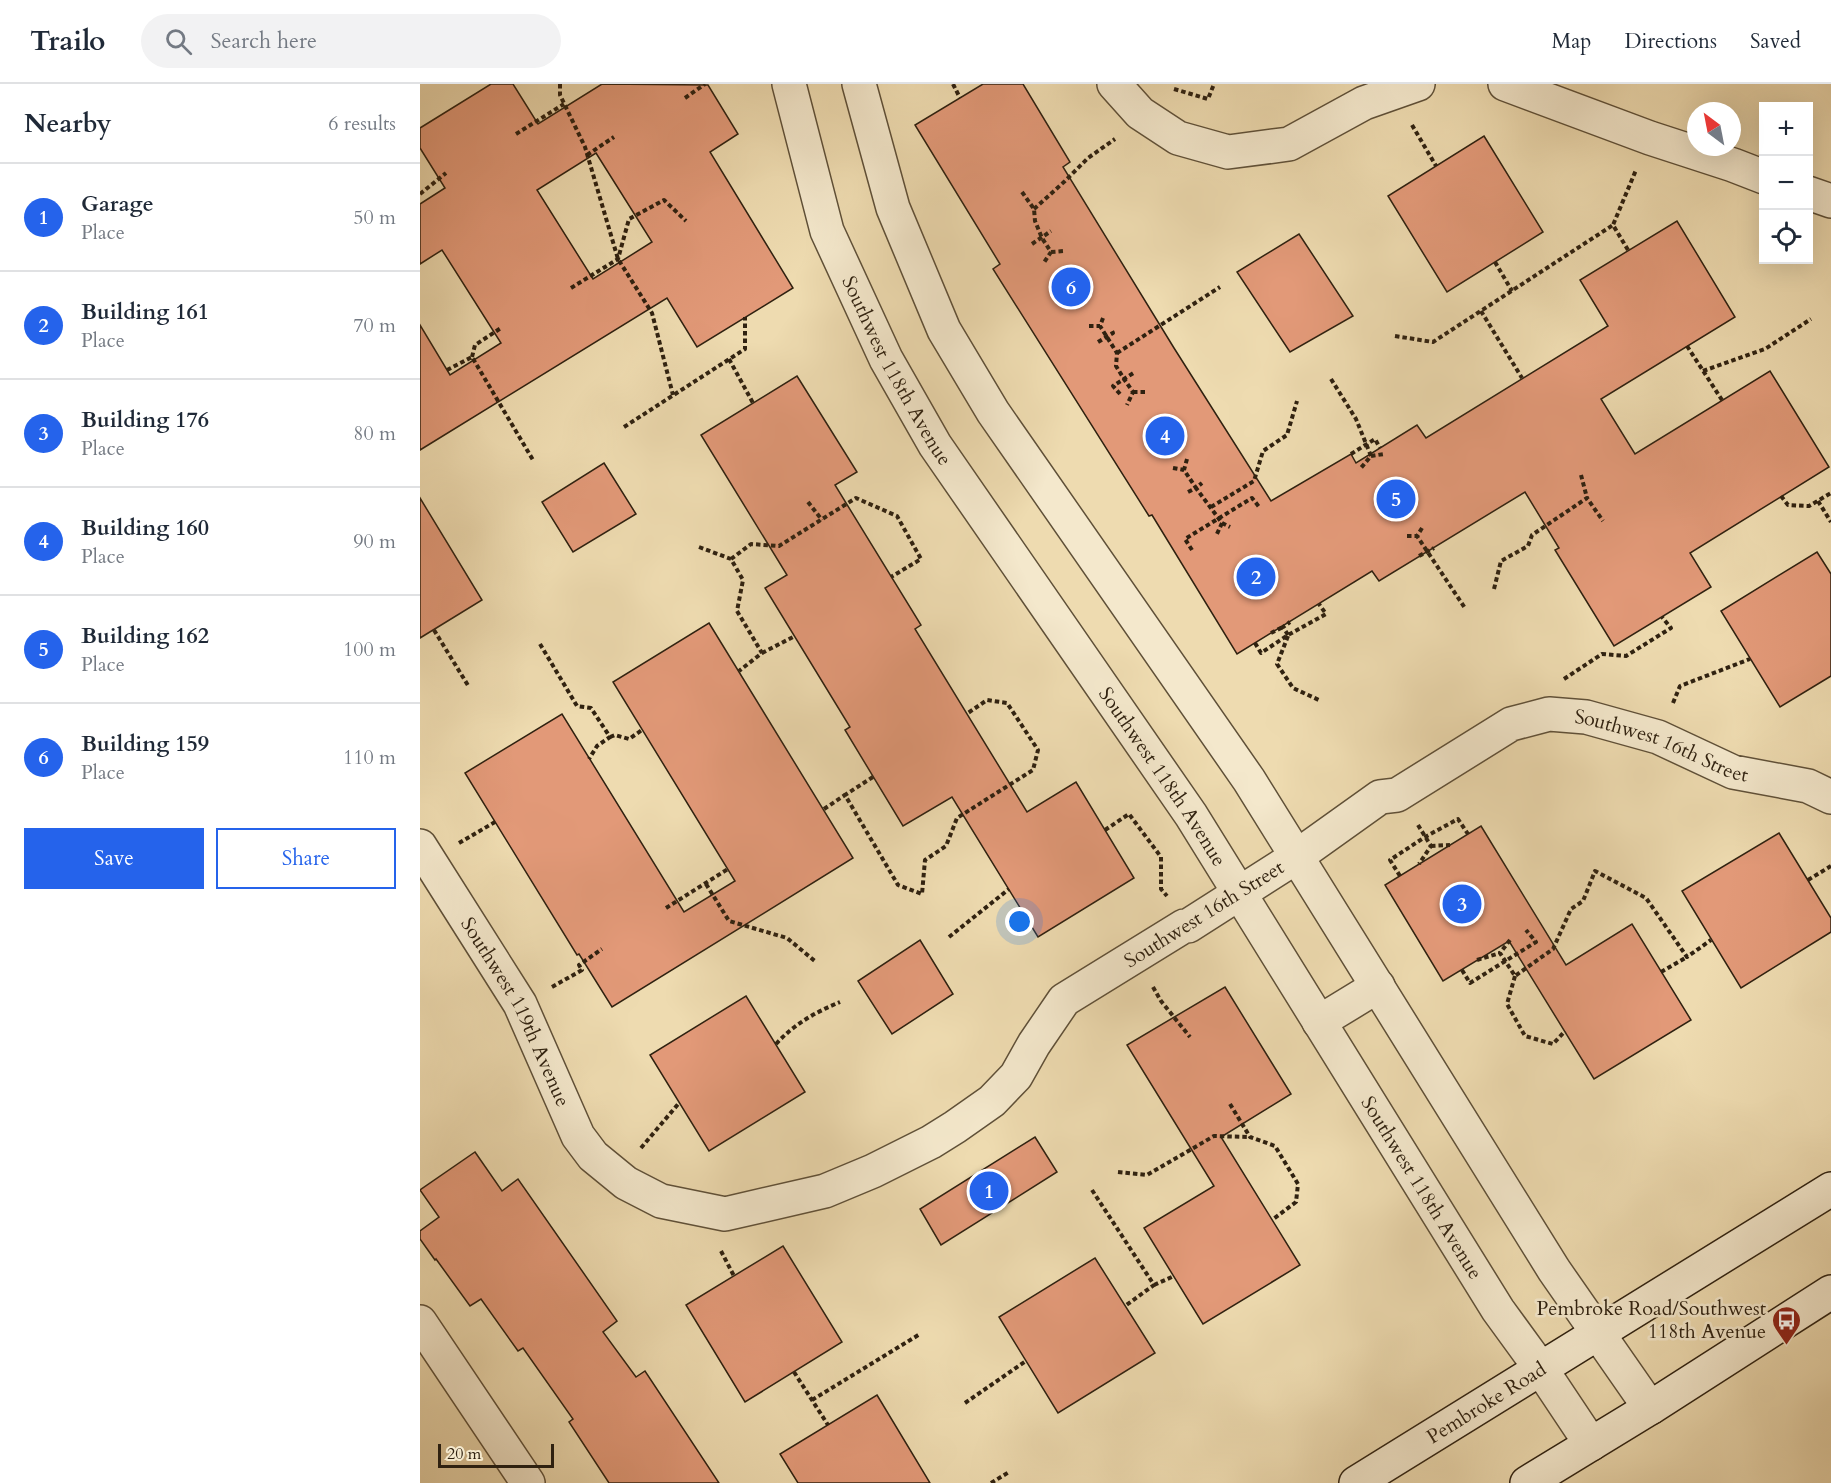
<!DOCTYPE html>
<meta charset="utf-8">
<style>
body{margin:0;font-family:Cardo,serif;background:#f2f2f3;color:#1f2937}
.controls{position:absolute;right:18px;top:18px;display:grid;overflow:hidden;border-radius:0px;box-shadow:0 6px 24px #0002}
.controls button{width:54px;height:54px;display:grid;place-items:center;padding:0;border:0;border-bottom:2px solid #e0e1e3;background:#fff;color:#1f2937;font:30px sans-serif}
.compass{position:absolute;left:1267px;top:18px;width:54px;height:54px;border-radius:50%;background:#fff;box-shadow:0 6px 24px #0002;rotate:328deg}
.scale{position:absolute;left:18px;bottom:15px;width:116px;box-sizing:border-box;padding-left:6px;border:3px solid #2f2110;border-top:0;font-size:16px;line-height:21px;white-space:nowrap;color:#2f2110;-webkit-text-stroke:4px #f4e8cc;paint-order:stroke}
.you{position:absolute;left:600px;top:838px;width:21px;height:21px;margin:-15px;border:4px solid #fff;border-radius:50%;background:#1a73e8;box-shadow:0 0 0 9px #1a73e833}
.badge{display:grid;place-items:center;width:39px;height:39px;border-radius:50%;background:#2563eb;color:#fff;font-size:20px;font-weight:700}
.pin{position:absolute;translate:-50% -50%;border:3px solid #fff;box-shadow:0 2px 6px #0006}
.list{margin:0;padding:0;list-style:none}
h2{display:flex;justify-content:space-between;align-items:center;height:78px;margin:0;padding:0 24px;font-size:26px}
h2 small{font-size:20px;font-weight:400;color:#747a83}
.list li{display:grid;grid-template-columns:39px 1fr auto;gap:18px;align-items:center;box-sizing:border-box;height:108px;padding:0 24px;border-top:2px solid #e0e1e3}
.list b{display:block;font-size:22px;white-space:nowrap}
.list p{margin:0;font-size:20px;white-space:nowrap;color:#747a83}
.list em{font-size:20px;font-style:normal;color:#747a83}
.actions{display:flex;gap:12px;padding:18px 24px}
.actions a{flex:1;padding:14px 0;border:2px solid #2563eb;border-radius:0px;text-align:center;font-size:21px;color:#2563eb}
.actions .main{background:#2563eb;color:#fff}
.icon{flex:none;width:33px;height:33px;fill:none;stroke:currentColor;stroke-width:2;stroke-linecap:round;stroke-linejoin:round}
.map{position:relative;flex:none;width:1411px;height:1399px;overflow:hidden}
header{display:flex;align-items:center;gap:36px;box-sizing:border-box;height:84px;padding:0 30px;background:#fff;border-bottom:2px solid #e0e1e3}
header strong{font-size:28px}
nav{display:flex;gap:33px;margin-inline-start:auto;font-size:21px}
.search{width:420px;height:54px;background:#f2f2f3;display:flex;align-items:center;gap:15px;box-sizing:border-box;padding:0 21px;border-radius:33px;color:#747a83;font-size:22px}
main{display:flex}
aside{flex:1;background:#fff}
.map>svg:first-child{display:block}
.building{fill:#e29978;stroke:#2f2110;stroke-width:1.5;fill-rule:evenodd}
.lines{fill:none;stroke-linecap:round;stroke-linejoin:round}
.minor-casing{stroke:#5f5038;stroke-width:36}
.secondary-casing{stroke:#2f2110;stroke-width:36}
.path{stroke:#2f2110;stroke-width:4;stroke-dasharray:4.5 3;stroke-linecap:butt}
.minor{stroke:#f4e8cc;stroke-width:33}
.secondary{stroke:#f4e8cc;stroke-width:33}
.labels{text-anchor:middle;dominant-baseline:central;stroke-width:5;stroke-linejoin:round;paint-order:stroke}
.street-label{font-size:20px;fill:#2f2110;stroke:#f4e8cc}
.poi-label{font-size:20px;fill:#2f2110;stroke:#f4e8cc;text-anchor:end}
</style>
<header>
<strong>Trailo</strong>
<div class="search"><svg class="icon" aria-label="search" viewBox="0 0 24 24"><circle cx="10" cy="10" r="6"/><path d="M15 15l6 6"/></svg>Search here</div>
<nav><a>Map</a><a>Directions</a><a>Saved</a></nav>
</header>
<main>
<aside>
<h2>Nearby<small>6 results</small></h2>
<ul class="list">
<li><span class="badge">1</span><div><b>Garage</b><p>Place</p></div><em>50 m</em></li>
<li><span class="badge">2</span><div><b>Building 161</b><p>Place</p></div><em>70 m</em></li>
<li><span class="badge">3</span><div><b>Building 176</b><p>Place</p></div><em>80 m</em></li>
<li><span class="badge">4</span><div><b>Building 160</b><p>Place</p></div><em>90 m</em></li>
<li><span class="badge">5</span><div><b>Building 162</b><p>Place</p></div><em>100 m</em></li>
<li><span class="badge">6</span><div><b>Building 159</b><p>Place</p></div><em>110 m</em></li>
</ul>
<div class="actions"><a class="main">Save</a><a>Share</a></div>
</aside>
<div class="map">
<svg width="1411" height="1399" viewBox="0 0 1411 1399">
<rect width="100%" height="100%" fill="#eedbb0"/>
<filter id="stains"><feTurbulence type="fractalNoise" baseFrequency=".00333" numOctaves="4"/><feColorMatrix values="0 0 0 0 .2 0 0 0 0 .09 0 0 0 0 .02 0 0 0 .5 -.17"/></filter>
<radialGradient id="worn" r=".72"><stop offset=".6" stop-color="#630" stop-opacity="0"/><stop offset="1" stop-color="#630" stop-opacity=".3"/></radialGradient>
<g class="building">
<path d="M71 0H93L118 40 182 0 288 1 318 50 290 68 373 204 277 263 247 214 0 366V241L30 291 81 259 22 166 0 180V120L25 104 0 64V44ZM176 69 232 158 173 195 117 106Z"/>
<path d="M563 0H603L650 78 643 83 754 264 851 417 931 370 936 379 997 341 1006 354 1188 242 1160 196 1257 137 1315 233 1181 315 1215 370 1350 287 1409 383 1270 469 1291 503 1194 562 1135 466 1139 464 1105 408 959 497 952 487 817 570 732 431 729 432 573 185 580 180 495 41Z"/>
<path d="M1064 52 1123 148 1027 208 968 112Z"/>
<path d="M879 150 933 232 870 268 817 188Z"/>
<path d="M377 292 437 388 415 401 501 541 495 545 607 728 656 698 714 794 618 853 532 713 483 742 425 646 430 643 345 504 367 491 281 351Z"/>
<path d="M184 379 216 430 153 468 122 418Z"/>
<path d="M0 414 62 516 0 554Z"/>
<path d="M1397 468 1411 490V592L1360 623 1301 527Z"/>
<path d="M289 539 433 774 192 923 159 870 157 871 45 689 142 630 264 828 315 797 193 598Z"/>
<path d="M1061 742 1146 881 1212 840 1271 936 1174 995 1089 857 1023 897 965 801Z"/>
<path d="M1359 749 1411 834V848L1321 904 1262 807Z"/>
<path d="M500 856 533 910 472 950 438 897Z"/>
<path d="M805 903 871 1010 801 1053 880 1181 783 1240 724 1144 794 1102 707 961Z"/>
<path d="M326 912 385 1008 289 1067 230 971Z"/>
<path d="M615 1053 637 1088 521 1161 500 1125Z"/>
<path d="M55 1068 82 1107 98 1095 197 1237 183 1248 216 1293 225 1287 299 1399H189L149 1338 153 1335 103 1264 98 1267 61 1215 50 1222 16 1175 15 1176 0 1155V1147L19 1133 0 1106Z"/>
<path d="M363 1162 422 1258 325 1318 266 1221Z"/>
<path d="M675 1174 735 1269 638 1329 579 1233Z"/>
<path d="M457 1311 510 1399H378L360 1370Z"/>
</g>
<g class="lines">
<defs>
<g id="minor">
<path id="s1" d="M369 0 407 147 466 275 515 361 771 731 1078 1226 1121 1285 1171 1360"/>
<path d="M439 0 473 124 524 246 573 328 829 696 1134 1186 1230 1324"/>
<path d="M694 0 720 29 758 54 808 68 869 60 944 19 998 0"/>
<path d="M1085 0 1230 54 1313 81 1344 93"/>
<path d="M1388 109 1411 117"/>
<path id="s2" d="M0 762 100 920 158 1052 173 1072 206 1099 241 1117 305 1130 405 1107 453 1087 511 1058 535 1043 572 1017 596 992 614 960 644 916 764 842H768L876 773 960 713 977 711 1091 640 1129 630 1166 633 1238 653 1313 688 1388 702 1411 713"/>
<path d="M899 938 958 902"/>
<path d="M0 1238 108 1399"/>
</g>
<g id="secondary">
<path id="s3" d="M936 1399 1411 1105"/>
<path d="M1107 1399 1230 1324 1411 1208"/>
</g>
</defs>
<use href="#minor" class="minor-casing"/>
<use href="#secondary" class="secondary-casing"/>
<g class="path">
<path d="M140 0V11L165 63 198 175 232 229 253 311"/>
<path d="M533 0 540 14"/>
<path d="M754 5 788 15 794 0"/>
<path d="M265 14 285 0"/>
<path d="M992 41 1016 82"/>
<path d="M96 50 144 20"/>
<path d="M167 71 194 53"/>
<path d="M602 108 614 125 615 137 622 154 631 168 623 180"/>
<path d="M0 110 26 89"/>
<path d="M614 125 645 97 668 74 695 55"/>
<path d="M612 160 631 147"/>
<path d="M1208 166 1193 141 1216 86"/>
<path d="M631 168 644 167"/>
<path d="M1075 178 1092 207"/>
<path d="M151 204 198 175 209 135 244 116 266 137"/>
<path d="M1061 227 1102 294"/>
<path d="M683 234 680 242 697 269 696 282 704 295 715 288"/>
<path d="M669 242H680"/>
<path d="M975 252 1013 258 1193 141"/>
<path d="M678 258 693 249 691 245"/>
<path d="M1267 262 1302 316"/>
<path d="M697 269 800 203"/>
<path d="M52 273 55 261 81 244"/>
<path d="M309 275 333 319"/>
<path d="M27 286 52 273 113 376"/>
<path d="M1283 287 1345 265 1391 235"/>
<path d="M911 295 936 335 951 372 940 385"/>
<path d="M713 308H728"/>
<path d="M700 310 693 302 704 295 713 308 707 321"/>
<path d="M204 343 325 265V233"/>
<path d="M931 370 955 355 960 364"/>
<path d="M951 372 964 370"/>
<path d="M767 375 764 386 776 404 782 399"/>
<path d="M753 384 764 386"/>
<path d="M1161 391 1167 414"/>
<path d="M768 408 776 404 802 439 796 452"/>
<path d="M1361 412 1368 421 1389 422 1411 409"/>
<path d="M1398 417 1411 438"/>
<path d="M388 418 402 436"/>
<path d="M791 423 834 397 843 367 867 351 877 317"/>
<path d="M802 439 810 443"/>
<path d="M1002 444 997 452 1045 524"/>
<path d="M987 452H997"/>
<path d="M279 463 311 475 323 496 317 527 342 569 319 587"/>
<path d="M772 466 765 455 832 414 840 424"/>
<path d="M999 472 1014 464"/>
<path d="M311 475 331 460 359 462 436 414 477 432 501 475 471 493"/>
<path d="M1074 505 1081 477 1108 462 1112 451 1167 414 1183 437"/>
<path d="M14 546 49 603"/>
<path d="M851 549 863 543"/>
<path d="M868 551 863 543 870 538"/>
<path d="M868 552 857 580 873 604 901 617"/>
<path d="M835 559 841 569 868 551 906 530 899 520"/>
<path d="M120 560 157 622 171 624 190 653 177 662 169 675"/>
<path d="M342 569 375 552"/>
<path d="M1144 595 1182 570 1206 572 1251 544 1242 533"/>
<path d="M1253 619 1260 602 1330 575"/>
<path d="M190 653 195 651 209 655 222 646"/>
<path d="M453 693 425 711 478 801 502 810 505 776 526 762 537 734 613 686 618 666 587 619 567 616 548 629"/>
<path d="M404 725 425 711"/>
<path d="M998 741 1011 762 999 780"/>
<path d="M685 746 709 730 741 773V805L747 812"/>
<path d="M39 759 75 738"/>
<path d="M1011 762 1030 761"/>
<path d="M980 792 970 776 1005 753 1038 735 1048 750"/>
<path d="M1388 796 1411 782"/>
<path d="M286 800 309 837 367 854 396 878"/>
<path d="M246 824 308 785"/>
<path d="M529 853 589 805"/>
<path d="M1090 856 1080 869 1095 892 1133 865 1151 825 1163 817 1175 787 1226 814 1267 873 1291 856"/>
<path d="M1057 876 1080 869"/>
<path d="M1042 886 1050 899 1116 858 1106 846"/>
<path d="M1241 888 1267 873"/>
<path d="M1095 892 1087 920 1105 952 1133 960 1145 947"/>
<path d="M132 903 162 886 159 881 182 865"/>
<path d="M733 903 741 917 770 953"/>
<path d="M356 960C374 940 396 928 420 918"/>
<path d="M810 1020 830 1053 855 1062 878 1100 876 1118 852 1136"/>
<path d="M221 1064 259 1019"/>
<path d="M698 1088 727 1091 794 1052 829 1053"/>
<path d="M672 1106 734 1201 705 1222"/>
<path d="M301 1167 314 1192"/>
<path d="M734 1201 754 1192"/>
<path d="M374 1288 408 1341"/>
<path d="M392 1316 500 1250"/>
<path d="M545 1319 606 1277"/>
<path d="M571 1399 589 1388"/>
</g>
<use href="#minor" class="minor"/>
<use href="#secondary" class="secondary"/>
</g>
<defs>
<symbol id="bus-pin" viewBox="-11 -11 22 30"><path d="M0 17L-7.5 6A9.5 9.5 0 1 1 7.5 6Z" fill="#8f2418" stroke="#f4e8cc"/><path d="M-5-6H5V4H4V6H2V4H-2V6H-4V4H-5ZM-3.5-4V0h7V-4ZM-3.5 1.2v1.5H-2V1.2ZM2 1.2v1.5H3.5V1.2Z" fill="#fff"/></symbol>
</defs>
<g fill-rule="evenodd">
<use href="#bus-pin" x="1350" y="1220" width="33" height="45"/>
</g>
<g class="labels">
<g class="street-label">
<text stroke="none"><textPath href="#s1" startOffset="308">Southwest 118th Avenue</textPath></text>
<text stroke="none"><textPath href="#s2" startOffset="1606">Southwest 16th Street</textPath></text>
<text stroke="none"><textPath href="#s1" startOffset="794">Southwest 118th Avenue</textPath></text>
<text transform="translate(784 830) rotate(-32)">Southwest 16th Street</text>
<text stroke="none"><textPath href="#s2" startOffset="192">Southwest 119th Avenue</textPath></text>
<text stroke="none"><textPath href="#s1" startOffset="1280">Southwest 118th Avenue</textPath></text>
<text stroke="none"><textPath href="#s3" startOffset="153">Pembroke Road</textPath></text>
</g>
<g class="poi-label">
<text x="1346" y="1224">Pembroke Road/Southwest<tspan x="1346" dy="23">118th Avenue</tspan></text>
</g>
</g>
<rect width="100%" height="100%" filter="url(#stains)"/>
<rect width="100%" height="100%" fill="url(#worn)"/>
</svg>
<div class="controls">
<button>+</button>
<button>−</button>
<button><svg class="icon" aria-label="locate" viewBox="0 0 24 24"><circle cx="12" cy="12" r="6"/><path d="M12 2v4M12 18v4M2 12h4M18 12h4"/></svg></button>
</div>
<svg class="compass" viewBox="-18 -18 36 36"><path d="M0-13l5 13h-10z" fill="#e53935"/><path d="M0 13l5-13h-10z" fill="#747a83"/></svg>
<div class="scale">20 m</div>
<div class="you"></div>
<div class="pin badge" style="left:569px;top:1107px">1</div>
<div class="pin badge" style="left:836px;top:493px">2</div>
<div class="pin badge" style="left:1042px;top:820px">3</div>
<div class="pin badge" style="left:745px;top:352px">4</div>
<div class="pin badge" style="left:976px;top:415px">5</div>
<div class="pin badge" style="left:651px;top:203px">6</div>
</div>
</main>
